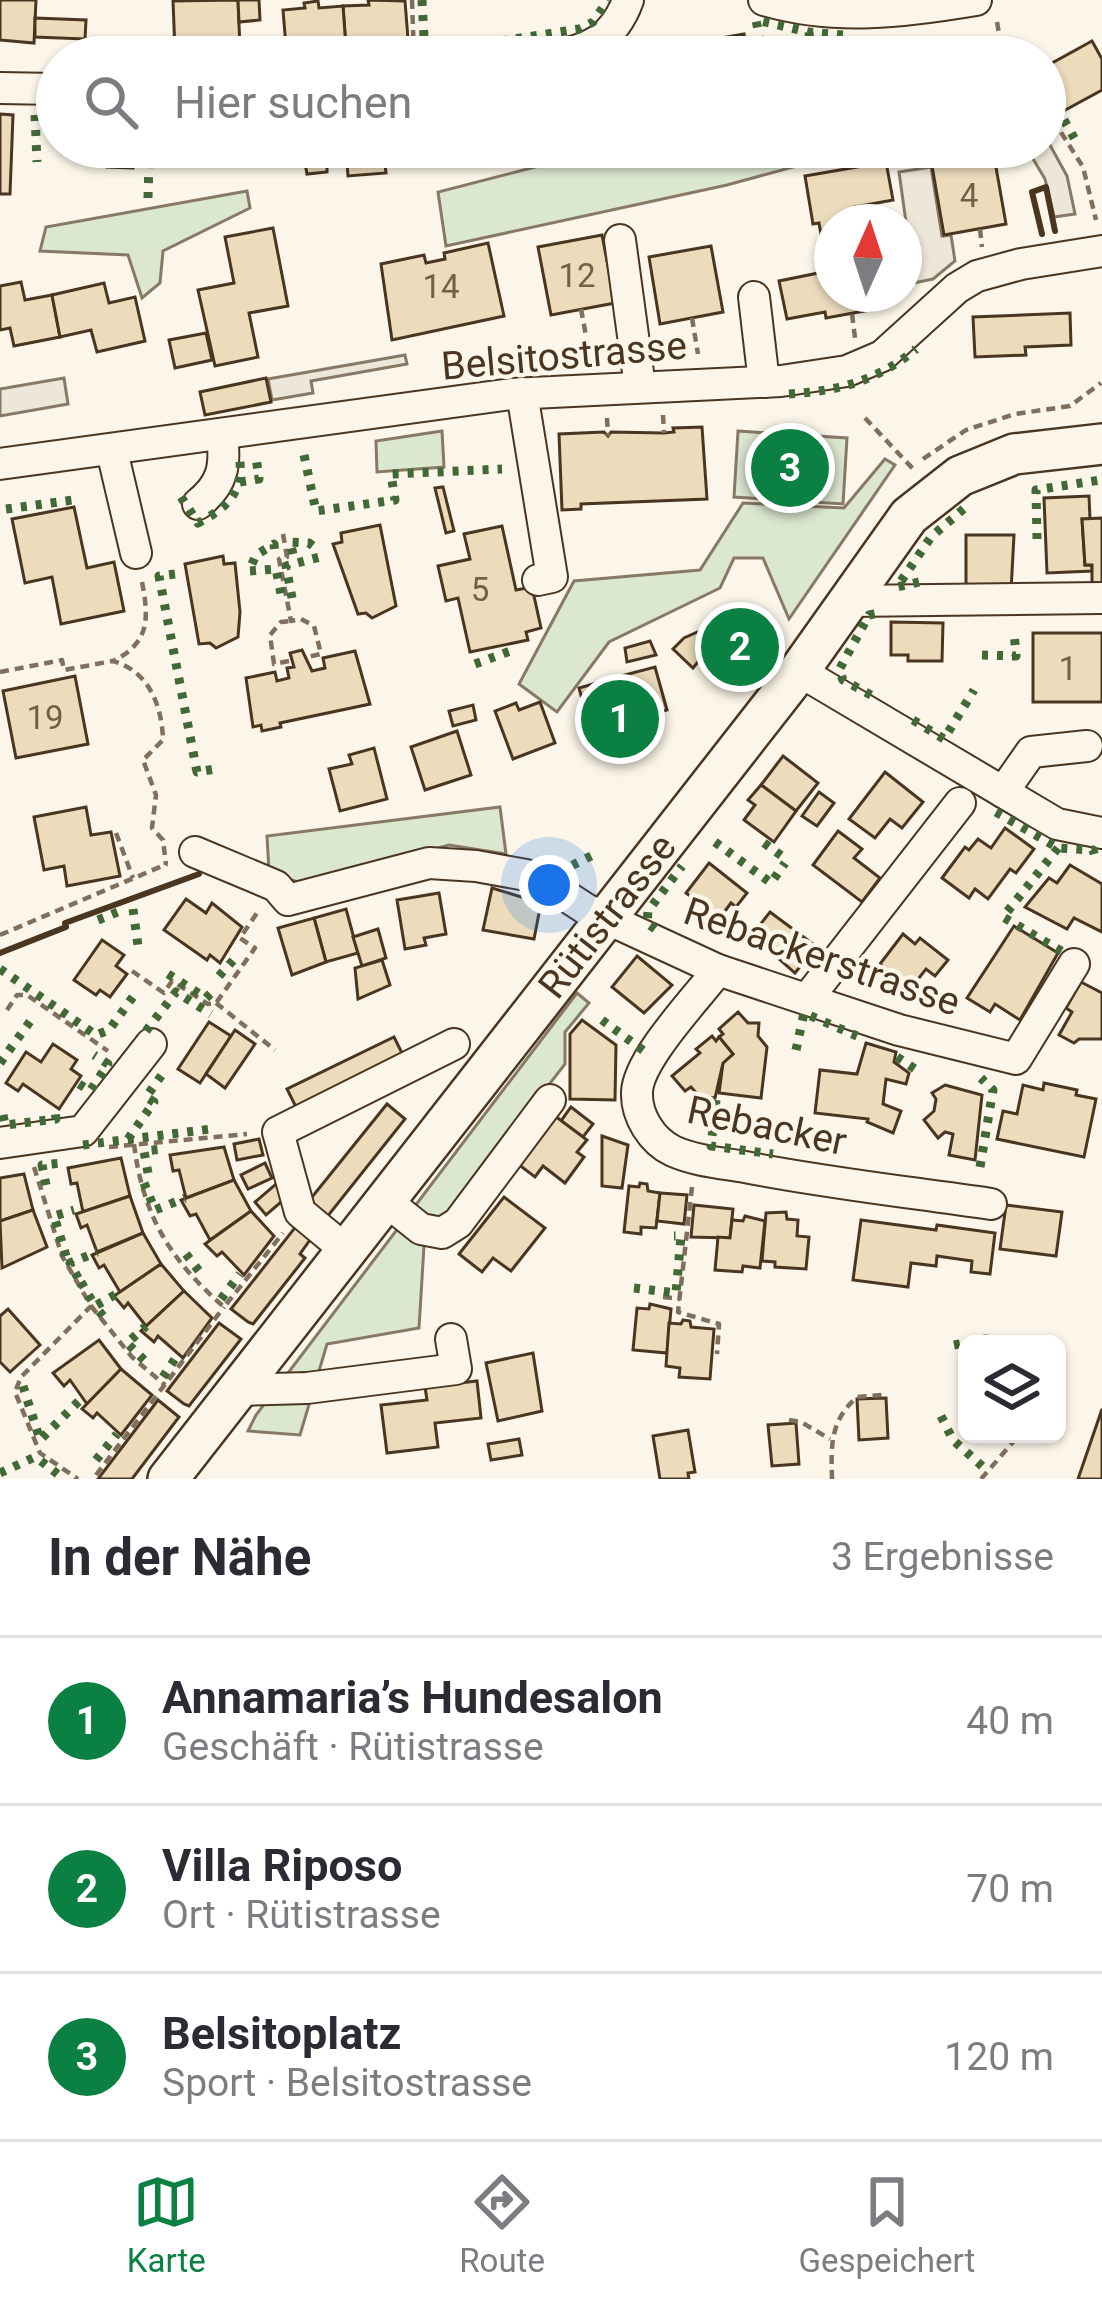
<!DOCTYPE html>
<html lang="de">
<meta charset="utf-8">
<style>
body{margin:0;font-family:Roboto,sans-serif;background:#f2f2f3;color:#2b2b33}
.controls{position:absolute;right:36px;bottom:36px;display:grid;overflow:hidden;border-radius:18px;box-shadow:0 3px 9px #0004}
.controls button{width:108px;height:108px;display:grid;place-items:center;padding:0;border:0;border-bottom:3px solid #e1e1e2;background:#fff;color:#2b2b33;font:60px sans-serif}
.compass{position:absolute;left:814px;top:204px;width:108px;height:108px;border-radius:50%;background:#fff;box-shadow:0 3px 9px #0004;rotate:3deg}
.you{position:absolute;left:549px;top:885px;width:42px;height:42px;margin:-30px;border:9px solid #fff;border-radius:50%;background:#1a73e8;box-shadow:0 0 0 18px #1a73e833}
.badge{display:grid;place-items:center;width:78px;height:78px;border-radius:50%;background:#0b8043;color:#fff;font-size:39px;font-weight:700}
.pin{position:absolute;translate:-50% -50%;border:6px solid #fff;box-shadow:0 3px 12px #0006}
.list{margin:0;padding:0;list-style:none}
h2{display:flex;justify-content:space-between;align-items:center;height:156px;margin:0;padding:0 48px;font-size:51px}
h2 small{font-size:39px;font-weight:400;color:#7c7c81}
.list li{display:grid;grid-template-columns:78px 1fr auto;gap:36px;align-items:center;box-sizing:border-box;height:168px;padding:0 48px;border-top:3px solid #e1e1e2}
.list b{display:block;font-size:45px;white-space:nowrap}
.list p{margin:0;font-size:39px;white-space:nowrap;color:#7c7c81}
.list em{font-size:39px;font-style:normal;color:#7c7c81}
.icon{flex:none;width:66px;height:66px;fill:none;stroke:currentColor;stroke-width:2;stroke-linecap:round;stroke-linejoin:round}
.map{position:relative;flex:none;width:1102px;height:1479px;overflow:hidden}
.search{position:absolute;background:#fff;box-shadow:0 3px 9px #0004;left:36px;right:36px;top:36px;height:132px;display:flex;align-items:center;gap:30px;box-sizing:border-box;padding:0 42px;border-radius:66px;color:#7c7c81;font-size:45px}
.sheet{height:660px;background:#fff}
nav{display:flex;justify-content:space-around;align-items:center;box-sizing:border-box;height:168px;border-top:3px solid #e1e1e2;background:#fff;font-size:33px;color:#7c7c81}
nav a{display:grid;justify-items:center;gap:6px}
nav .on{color:#0b8043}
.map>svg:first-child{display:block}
.green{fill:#dce7d0;stroke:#887966;stroke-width:3}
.parking{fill:#ede7d9;stroke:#887966;stroke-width:3}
.building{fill:#ecdcbc;stroke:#4a3520;stroke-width:3}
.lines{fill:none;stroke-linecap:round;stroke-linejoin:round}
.minor-casing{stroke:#4a3520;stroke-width:34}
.major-casing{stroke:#4a3520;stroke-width:44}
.path{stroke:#7f6f5c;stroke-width:4.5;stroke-dasharray:9 6;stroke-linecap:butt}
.minor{stroke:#fbf6e9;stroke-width:30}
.major{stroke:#fbf6e9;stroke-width:39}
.hedge{stroke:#436837;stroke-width:9;stroke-dasharray:6 9;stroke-linecap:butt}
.wall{stroke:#4a3520;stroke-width:6}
.labels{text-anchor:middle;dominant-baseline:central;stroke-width:9;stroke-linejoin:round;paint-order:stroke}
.number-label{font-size:33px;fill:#725f47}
.street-label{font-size:39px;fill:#4a3520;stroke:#fbf6e9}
</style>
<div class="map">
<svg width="1102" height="1479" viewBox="0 0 1102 1479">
<rect width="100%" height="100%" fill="#fbf6e9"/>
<g class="green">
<path d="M613 147H835L837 155 727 185 446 246 438 192Z"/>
<path d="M247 191 250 208 163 251 160 283 142 298 128 255 40 251 46 227Z"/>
<path d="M442 431 444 467 377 472 376 441Z"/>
<path d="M738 431 847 438 843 504 734 497Z"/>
<path d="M885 459 895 465 789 619 763 558H734L720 588 609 642 557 712 519 684 574 581 700 570 743 503 844 508Z"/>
<path d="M500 807 506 854 449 845 306 885 269 872 267 836Z"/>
<path d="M577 993 589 1003 565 1032V1064L424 1246 419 1328 327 1344 300 1435 248 1431 256 1415Z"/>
</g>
<g class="parking">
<path d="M1045 136 1067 176 1075 214 1054 217 1045 179 1026 147H1045Z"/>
<path d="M931 167 942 236 951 235 955 261 933 279 904 285 906 222 899 172Z"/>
<path d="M405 355 407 364 311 381 313 393 272 400 268 379Z"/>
<path d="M64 378 68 404 0 416V389Z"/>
</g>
<g class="building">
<path d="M0 0H36L34 43 0 40Z"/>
<path d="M238 0 240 49 175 51 173 1Z"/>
<path d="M238 0H259L260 20 239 22Z"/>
<path d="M368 0 405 1 408 39 346 48 343 6 369 5Z"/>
<path d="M318 1 319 8 343 6 346 48 313 51V44L286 46 283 10 305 8 304 3Z"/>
<path d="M35 18 86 20 85 39 35 37Z"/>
<path d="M744 34 748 57H666L664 48Z"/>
<path d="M1092 41 1102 59V90L1058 114 1045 90V67Z"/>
<path d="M0 114 13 115 10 194H0Z"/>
<path d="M74 147H134L133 168 107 167V151L74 150Z"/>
<path d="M195 147H237V165H194Z"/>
<path d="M302 147H383L386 173 348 176 347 163 327 165V172L307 174Z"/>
<path d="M437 147H513L515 159 461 166 459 150 438 153Z"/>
<path d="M994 156 1006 224 944 235 932 166Z"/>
<path d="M886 162 893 200 855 207 858 222H832V244L823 246 819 223 813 224 805 176Z"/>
<path d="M273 228 288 306 249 313 258 357 215 366 198 290 234 283 225 237Z"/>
<path d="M602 235 615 303 551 315 538 247Z"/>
<path d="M488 243 504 316 392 340 381 264 424 255 426 263 445 259 444 253Z"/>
<path d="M832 244V294H872L875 309 826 318 825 312 787 319 779 281 828 271 823 246Z"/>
<path d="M711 246 723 312 660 324 649 257Z"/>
<path d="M21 282 25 300 52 295 60 337 14 346 10 328 0 330V286Z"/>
<path d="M104 283 109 303 135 297 145 341 97 352 91 330 60 337 52 295Z"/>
<path d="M1070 313 1071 345 1025 347 1026 355 975 357 973 317Z"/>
<path d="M206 333 212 360 175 368 169 340Z"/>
<path d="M266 378 271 402 205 415 200 392Z"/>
<path d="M702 427 707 499 581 504V509L562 510 559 434 604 432 608 436 611 432 664 433 674 432 673 428Z"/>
<path d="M443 487 454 531 446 533 435 488Z"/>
<path d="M1089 496 1090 519H1082L1085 565H1092V571L1047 573 1044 498Z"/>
<path d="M74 507 87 568 114 562 124 611 61 624 52 577 25 583 12 519Z"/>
<path d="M1102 518V589L1092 590V565H1085L1082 519Z"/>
<path d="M380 525 396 606 372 618 366 613 358 614 333 544 342 542 341 533Z"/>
<path d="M502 526 516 590 532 587 541 628 526 632 528 640 470 652 458 598 446 601 438 566 470 559 464 534Z"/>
<path d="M966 535H1014L1011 591 966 585Z"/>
<path d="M223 556 224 564 235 563 240 612 238 637 216 648 210 643 199 644 185 564Z"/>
<path d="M741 609 771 633 766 640 772 645 745 685 723 667 727 662 707 648Z"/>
<path d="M891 622 943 623 942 661H908V655H891Z"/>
<path d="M702 630 714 642 693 668 673 649 684 638Z"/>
<rect x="1033" y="633" width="69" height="69"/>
<path d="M650 641 656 655 627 662 625 648Z"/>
<path d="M302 650 312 671 325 668 323 658 355 651 370 704 280 723 281 727 262 731 261 725 253 727 246 678 275 672 277 681 289 678 287 668 294 667 290 653Z"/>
<path d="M655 667 667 710 629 721 617 677Z"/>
<path d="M75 676 88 744 16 758 3 691Z"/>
<path d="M617 677 629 721 591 731 579 688Z"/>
<path d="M540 702 555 743 513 759 495 711 516 703 519 710Z"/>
<path d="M473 705 476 720 453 726 449 711Z"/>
<path d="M457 731 471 775 425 790 411 747Z"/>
<path d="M374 748 387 799 340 811 329 769 352 764 349 755Z"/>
<path d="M783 756 818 783 796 811 761 785Z"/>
<path d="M885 772 923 802 902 828 890 819 875 838 849 819Z"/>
<path d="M761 785 796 811 774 842 744 820 755 805 748 800Z"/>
<path d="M819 792 834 803 817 826 802 816Z"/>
<path d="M86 807 91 835 111 832 120 876 67 886 64 866 44 870 34 817Z"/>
<path d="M1005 828 1034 849 1016 873 1010 869 988 899 975 889 969 898 942 878 965 847 969 850 978 839 991 848Z"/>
<path d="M838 831 862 849 854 858 880 878 862 902 813 865Z"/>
<path d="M709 863 747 893 736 907 731 903 719 919 686 893Z"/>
<path d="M1070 865 1102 884V932L1074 918 1067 929 1025 907 1049 878 1057 883Z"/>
<path d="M492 888 541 903 534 939 483 930Z"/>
<path d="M439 893 446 934 424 938 426 945 405 949 397 900Z"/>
<path d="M186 899 206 913 212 903 242 927 220 963 210 955 207 960 164 930Z"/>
<path d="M346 909 358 953 326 962 314 918Z"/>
<path d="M770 912 821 950 811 962 806 959 795 973 752 935Z"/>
<path d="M314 918 326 962 292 975 278 928Z"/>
<path d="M1014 926 1058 953 1020 1020 995 1004 990 1012 967 998Z"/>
<path d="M378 929 386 958 362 966 353 937Z"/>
<path d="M903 934 915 944 920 938 948 960 935 976 926 969 911 988 880 964Z"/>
<path d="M102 940 124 955 116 966 127 974 110 997 100 990 96 995 74 980Z"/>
<path d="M637 956 672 985 644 1013 612 987Z"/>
<path d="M382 960 390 985 358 999 355 968Z"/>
<path d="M1081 982 1102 993V1039H1079L1074 1043 1059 1035 1072 1012 1066 1008Z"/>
<path d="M738 1012 748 1023H759L758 1036 767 1047 761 1098 719 1093 723 1063 733 1054 719 1037 723 1034 719 1029Z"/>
<path d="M582 1020 616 1045 615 1100 570 1099V1034Z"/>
<path d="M209 1022 231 1036 200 1083 178 1069Z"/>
<path d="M235 1030 255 1044 225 1088 206 1074Z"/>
<path d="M712 1036 716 1041 719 1037 733 1054 723 1063 715 1098 699 1096 691 1087 685 1091 672 1076 700 1053 696 1049Z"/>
<path d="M394 1037 406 1061 299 1113 287 1089Z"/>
<path d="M866 1043 896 1052 894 1062 909 1073 906 1084 886 1079 883 1104 901 1111 893 1133 867 1122 868 1119 815 1113 820 1070 857 1074Z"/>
<path d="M53 1044 77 1060 71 1069 81 1076 59 1109 23 1084 18 1091 6 1083 26 1052 41 1062Z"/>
<path d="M1044 1083 1077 1090 1076 1095 1096 1099 1084 1157 997 1139 1003 1111 1017 1114 1023 1085 1043 1090Z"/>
<path d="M945 1085 982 1095 975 1160 949 1155 953 1134 945 1132 938 1138 924 1120 934 1111 936 1099 932 1093Z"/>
<path d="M387 1104 405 1119 327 1217 308 1202Z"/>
<path d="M571 1107 593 1124 583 1137 561 1121Z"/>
<path d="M551 1113 587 1140 577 1152 584 1157 565 1183 543 1166 535 1177 514 1161Z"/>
<path d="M602 1136 628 1145 622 1188 602 1186Z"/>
<path d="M259 1139 263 1155 237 1160 234 1144Z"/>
<path d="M224 1147 234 1180 186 1198 179 1170 173 1171 170 1155Z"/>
<path d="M121 1158 130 1196 83 1212 77 1183 71 1184 68 1168Z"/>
<path d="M265 1163 272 1178 248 1189 241 1175Z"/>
<path d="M24 1174 33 1210 0 1221V1178Z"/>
<path d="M234 1180 251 1211 210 1240 196 1214 190 1216 181 1200Z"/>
<path d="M640 1183 647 1184 648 1191 660 1193 656 1228 641 1227V1234L624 1232 629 1186 639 1187Z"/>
<path d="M276 1184 287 1197 266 1215 255 1202Z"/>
<path d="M660 1193 687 1195 684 1224 657 1221Z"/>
<path d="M130 1196 143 1233 97 1252 87 1225 81 1228 76 1214Z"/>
<path d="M504 1197 545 1228 511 1271 493 1258 482 1272 459 1254Z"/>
<path d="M694 1205 733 1209 730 1238 691 1237Z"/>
<path d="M1006 1205 1062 1212 1056 1256 1000 1249Z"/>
<path d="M33 1210 47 1247 2 1268 0 1221Z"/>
<path d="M251 1211 274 1236 244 1275 222 1252 217 1256 205 1244Z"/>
<path d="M786 1212 787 1219 798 1220 797 1236 809 1237 806 1269 775 1267V1262L762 1261 766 1213Z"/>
<path d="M745 1216 765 1221 760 1268 743 1266 742 1272 715 1270 718 1237 730 1238 732 1220 743 1221Z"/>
<path d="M861 1220 936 1230 937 1225 995 1233 990 1274 971 1272 972 1261 937 1256 936 1266 911 1263 908 1287 853 1280Z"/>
<path d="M297 1225 312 1237 300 1254 305 1258 253 1324 248 1322 231 1309Z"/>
<path d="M143 1233 161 1264 120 1292 104 1265 99 1268 92 1255Z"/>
<path d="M161 1264 184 1291 146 1326 128 1303 124 1308 114 1296Z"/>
<path d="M184 1291 212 1318 183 1358 158 1336 154 1342 141 1331Z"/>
<path d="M650 1304 671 1309 667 1353 633 1350 637 1308 649 1309Z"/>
<path d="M8 1309 40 1345 10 1372 0 1362V1316Z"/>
<path d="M683 1320 690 1321 691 1327 714 1329 710 1379 679 1377 680 1368 666 1366 669 1323 681 1324Z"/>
<path d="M219 1323 241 1339 189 1406 184 1404 167 1391Z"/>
<path d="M99 1340 121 1369 87 1404 70 1380 64 1386 53 1373Z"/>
<path d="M533 1353 542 1411 498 1421 486 1363Z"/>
<path d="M121 1369 152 1395 121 1435 97 1413 93 1418 82 1409Z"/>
<path d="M477 1381 481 1418 435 1423 438 1447 387 1453 381 1405 427 1400 425 1387Z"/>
<path d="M886 1398 888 1438 859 1440 857 1399Z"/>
<path d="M158 1400 179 1417 132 1479H98Z"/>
<path d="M1102 1409V1479H1078Z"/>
<path d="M796 1423 799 1464 772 1466 768 1425Z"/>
<path d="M688 1430 695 1472 688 1473 689 1479H660L653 1436Z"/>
<path d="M519 1439 522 1455 491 1460 488 1444Z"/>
</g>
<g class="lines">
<defs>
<g id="minor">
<path d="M764 0C835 21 904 12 976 0"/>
<path d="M550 57C589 50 614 39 628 0"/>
<path d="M0 88 57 89"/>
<path d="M620 240 640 387"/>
<path d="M754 297 764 382"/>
<path d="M522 393 552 577 538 580"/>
<path d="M112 451 136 553"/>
<path d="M0 464 511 394 781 381 847 371 882 356 957 288 977 276 1021 264 1102 251"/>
<path d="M198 504C223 484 226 466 222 435"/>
<path d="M849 601 1102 598"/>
<path d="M799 671 1057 824 1102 833"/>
<path d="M1003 792 1031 752 1087 746"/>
<path d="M195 852 276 886 288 900 429 863 476 866 526 875 543 881 586 909 718 970 899 1030 1016 1059 1074 964"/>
<path d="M718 970C697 998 638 1059 637 1092 636 1116 652 1141 673 1151 695 1161 722 1163 745 1167 826 1183 909 1192 991 1204"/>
<path d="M808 998 960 803"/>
<path d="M0 1143 83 1131 151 1044"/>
<path d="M386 1201 421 1229 442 1233 458 1223 550 1100"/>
<path d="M347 1251 300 1212 278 1132 454 1044"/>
<path d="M238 1390 307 1388 456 1369 451 1339"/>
</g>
<g id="major">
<path id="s1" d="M168 1479 799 671 909 516 960 476 1014 454 1102 444"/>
</g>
</defs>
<use href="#minor" class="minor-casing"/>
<use href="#major" class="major-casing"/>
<g class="path">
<path d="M412 0 414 57"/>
<path d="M997 22 1003 57"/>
<path d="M1045 107 1083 167 1096 220"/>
<path d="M980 229 982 247"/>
<path d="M581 309 591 363"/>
<path d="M852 314 855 338"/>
<path d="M692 318 698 354"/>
<path d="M663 415 664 433"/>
<path d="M607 418 608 436"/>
<path d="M865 418 916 472"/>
<path d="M923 459 966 430 1015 414 1070 406 1101 383"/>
<path d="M283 534 287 557 279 559 291 621 301 619 314 626 321 654 307 657"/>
<path d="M142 582C149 618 150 643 113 661 149 671 162 706 163 740L143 760 156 795 152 828 163 840 166 865"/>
<path d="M289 661 274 664 270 635 281 622 291 621"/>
<path d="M0 672 62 660 64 670 113 661"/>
<path d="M116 833 133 878"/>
<path d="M0 935 167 864"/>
<path d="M132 971 164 993 172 981 208 1004 216 1003 255 948 240 938 259 910"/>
<path d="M216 1003 275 1050"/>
<path d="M7 1010 17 995H27L108 1051"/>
<path d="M134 1144C143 1216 170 1260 224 1307L283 1233"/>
<path d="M109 1147 247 1134"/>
<path d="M34 1167 62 1256 91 1306 21 1377 15 1392 40 1453 78 1479"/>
<path d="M692 1187 678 1312 719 1324 717 1354"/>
<path d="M663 1297 680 1299"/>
<path d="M91 1306 132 1357 165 1385"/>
<path d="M789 1420 801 1422 830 1439"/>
<path d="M96 1475 224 1307"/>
<path d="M832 1479C831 1445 830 1421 857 1397L882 1395"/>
<path d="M981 1479 1020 1434"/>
</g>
<use href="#minor" class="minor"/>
<use href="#major" class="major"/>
<g class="hedge">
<path d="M422 0 425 55 441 54"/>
<path d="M809 32 811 53"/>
<path d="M442 50 579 29 593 22 608 0"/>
<path d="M763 57 756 20 809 32 843 35"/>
<path d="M35 115 37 162"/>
<path d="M1064 120 1078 145"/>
<path d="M148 198 149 161"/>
<path d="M886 222 902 220"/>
<path d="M789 394C839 391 877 381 916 349"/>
<path d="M304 455 316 511 395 500 391 474 502 469"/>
<path d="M240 482 259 479 256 457"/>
<path d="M181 497 198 523C226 508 242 495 240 461"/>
<path d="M6 509 80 499"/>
<path d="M1037 539 1036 490 1100 480"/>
<path d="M293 554 290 542 309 543 320 551"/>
<path d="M252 564 256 555 274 544 275 554"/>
<path d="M250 571 276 569 282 599"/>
<path d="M175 574 159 576 197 772 215 769"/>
<path d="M919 582 897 587 931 537 967 506"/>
<path d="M292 598 286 566 327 555"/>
<path d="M982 655 1016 656 1014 631"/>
<path d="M475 664 513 650"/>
<path d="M871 695 843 680 839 670 869 615 879 613"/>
<path d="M913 720 944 739 974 690"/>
<path d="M996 812 1058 848 1093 850 1096 860"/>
<path d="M715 842 771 883 785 863"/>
<path d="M764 843 786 859"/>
<path d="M1058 848 1003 917 1063 952"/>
<path d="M559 872 595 854"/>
<path d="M133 909 139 953"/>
<path d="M98 920 125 909"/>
<path d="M655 929 647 923 648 911 682 866"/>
<path d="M0 969 96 1035 109 1030 135 994"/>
<path d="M168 974 206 998 214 990"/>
<path d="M219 976 237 956"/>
<path d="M602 1020 644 1051 645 1049"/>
<path d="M146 1031 176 992 211 1014"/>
<path d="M796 1050 804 1013 857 1036"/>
<path d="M897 1057 915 1069"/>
<path d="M0 1063 34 1016"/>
<path d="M79 1084 90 1091 108 1064 94 1055"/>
<path d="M716 1100 711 1146 773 1154"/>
<path d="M3 1115 5 1125 56 1119 55 1110"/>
<path d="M128 1139 154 1102 146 1097 164 1072"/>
<path d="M83 1145 211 1129"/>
<path d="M980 1167 993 1090 981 1078"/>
<path d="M148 1173 144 1151 163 1149"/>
<path d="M144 1183 155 1210 185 1198"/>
<path d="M46 1185 42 1165 62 1163"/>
<path d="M186 1254 199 1271"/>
<path d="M66 1256 54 1216 74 1210"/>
<path d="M78 1278 70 1263 97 1252"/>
<path d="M81 1282 95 1306"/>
<path d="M634 1288 676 1293 681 1236H674"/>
<path d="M221 1299 240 1274"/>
<path d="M103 1316 95 1306 120 1292"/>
<path d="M954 1345 985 1339 1023 1344"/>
<path d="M144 1360 127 1343 146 1326"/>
<path d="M163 1377 177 1356"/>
<path d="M23 1386 40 1440 80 1400"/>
<path d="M941 1416 953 1440 983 1467"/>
<path d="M96 1460 117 1434"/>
<path d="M41 1461 64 1479"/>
<path d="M0 1473 37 1456"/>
</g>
<g class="wall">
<path d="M1042 234 1032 192 1046 187 1055 231"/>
<path d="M0 953 66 927 65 923 199 874"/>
</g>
</g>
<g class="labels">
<g class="number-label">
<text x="969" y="195">4</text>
<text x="577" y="275">12</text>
<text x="441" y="286">14</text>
<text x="480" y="589">5</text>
<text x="1068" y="668">1</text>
<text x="45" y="717">19</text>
</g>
<g class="street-label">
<text transform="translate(564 356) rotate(-5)">Belsitostrasse</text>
<text stroke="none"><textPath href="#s1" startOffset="714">Rütistrasse</textPath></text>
<text transform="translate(822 957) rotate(19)">Rebackerstrasse</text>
<text transform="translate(767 1126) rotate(12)">Rebacker</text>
</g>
</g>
</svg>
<div class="controls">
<button><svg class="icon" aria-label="layers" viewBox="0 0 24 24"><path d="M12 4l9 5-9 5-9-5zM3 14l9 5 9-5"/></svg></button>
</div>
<svg class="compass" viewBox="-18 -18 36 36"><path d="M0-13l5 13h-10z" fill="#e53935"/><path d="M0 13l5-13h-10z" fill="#7c7c81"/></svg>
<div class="you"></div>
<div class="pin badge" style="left:620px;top:719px">1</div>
<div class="pin badge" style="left:740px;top:647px">2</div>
<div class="pin badge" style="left:790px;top:468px">3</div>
<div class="search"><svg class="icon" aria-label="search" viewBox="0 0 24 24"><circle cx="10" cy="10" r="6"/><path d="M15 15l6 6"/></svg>Hier suchen</div>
</div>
<section class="sheet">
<h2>In der Nähe<small>3 Ergebnisse</small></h2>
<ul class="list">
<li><span class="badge">1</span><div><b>Annamaria’s Hundesalon</b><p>Geschäft · Rütistrasse</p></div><em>40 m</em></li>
<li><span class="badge">2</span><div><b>Villa Riposo</b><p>Ort · Rütistrasse</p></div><em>70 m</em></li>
<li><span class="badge">3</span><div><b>Belsitoplatz</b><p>Sport · Belsitostrasse</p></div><em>120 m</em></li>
</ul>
</section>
<nav>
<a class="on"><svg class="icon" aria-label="map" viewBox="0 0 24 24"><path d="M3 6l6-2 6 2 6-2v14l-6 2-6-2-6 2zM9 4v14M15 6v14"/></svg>Karte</a>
<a><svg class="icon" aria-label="directions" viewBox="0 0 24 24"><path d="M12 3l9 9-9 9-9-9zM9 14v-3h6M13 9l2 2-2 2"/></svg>Route</a>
<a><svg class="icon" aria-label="saved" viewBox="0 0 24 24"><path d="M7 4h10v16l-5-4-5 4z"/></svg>Gespeichert</a>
</nav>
